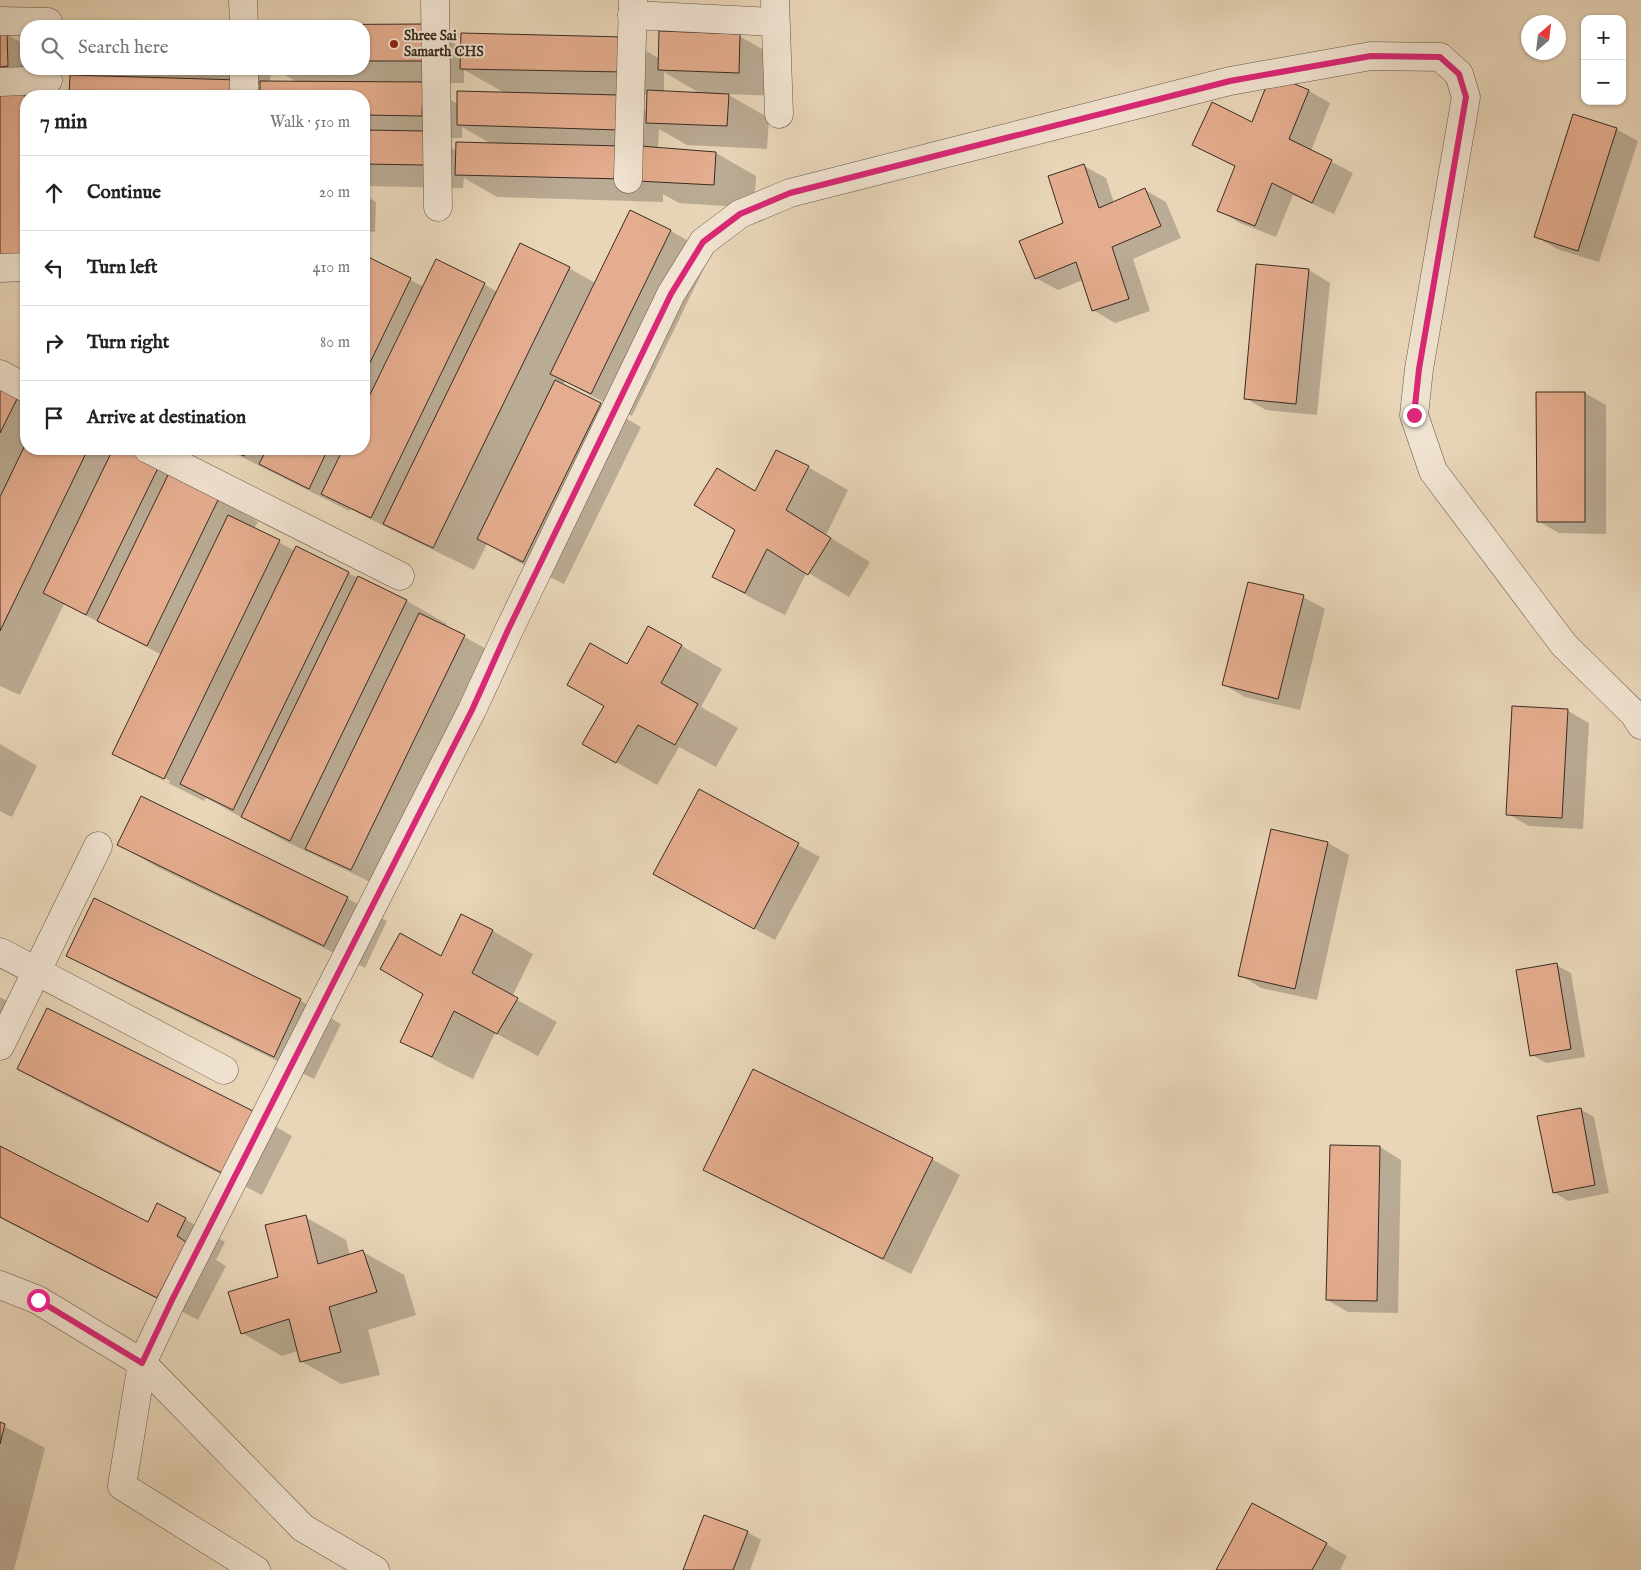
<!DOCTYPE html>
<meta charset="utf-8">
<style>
body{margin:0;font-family:"IM FELL English",serif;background:#f2f2f2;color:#222}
.controls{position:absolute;right:15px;top:15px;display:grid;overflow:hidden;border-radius:10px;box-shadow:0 1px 4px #0004}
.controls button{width:45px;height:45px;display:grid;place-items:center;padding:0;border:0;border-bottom:1px solid #e0e0e0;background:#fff;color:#222;font:25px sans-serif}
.compass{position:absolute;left:1521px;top:15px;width:45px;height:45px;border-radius:50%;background:#fff;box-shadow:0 1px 4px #0004;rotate:28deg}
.stop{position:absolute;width:15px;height:15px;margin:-11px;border:4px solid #db2777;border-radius:50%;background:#fff}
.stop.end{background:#db2777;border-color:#fff;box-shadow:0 1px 5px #0008}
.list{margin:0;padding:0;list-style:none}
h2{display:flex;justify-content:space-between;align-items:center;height:65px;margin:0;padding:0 20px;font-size:21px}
h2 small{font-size:16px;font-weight:400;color:#767676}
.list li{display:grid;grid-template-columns:32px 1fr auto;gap:15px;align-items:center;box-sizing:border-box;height:75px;padding:0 20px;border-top:1px solid #e0e0e0}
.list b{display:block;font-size:19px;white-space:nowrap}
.list em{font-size:16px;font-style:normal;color:#767676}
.icon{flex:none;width:28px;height:28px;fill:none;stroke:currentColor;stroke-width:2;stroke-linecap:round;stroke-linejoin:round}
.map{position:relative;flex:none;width:1641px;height:1570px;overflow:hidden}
.search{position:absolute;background:#fff;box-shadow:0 1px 4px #0004;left:20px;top:20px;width:350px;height:55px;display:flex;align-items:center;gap:12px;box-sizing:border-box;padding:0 18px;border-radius:20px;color:#767676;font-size:19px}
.panel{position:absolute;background:#fff;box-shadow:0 1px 4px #0004;left:20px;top:90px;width:350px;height:365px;border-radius:20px}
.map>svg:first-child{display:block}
.shadow{fill:#0003;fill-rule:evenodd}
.building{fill:#e5ad8f;stroke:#372b21}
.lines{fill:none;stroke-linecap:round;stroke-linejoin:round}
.street-casing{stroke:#645647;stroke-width:29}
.street{stroke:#f1e4d2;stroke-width:28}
.route{stroke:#db2777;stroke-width:6}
.poi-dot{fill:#8f2418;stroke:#f1e4d2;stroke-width:2}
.labels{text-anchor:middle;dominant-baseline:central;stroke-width:4;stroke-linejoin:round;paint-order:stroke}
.poi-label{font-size:14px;font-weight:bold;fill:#372b21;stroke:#f1e4d2;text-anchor:start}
</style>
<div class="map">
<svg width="1641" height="1570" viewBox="0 0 1641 1570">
<rect width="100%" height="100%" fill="#e9d6b9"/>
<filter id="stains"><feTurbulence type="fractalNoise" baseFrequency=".004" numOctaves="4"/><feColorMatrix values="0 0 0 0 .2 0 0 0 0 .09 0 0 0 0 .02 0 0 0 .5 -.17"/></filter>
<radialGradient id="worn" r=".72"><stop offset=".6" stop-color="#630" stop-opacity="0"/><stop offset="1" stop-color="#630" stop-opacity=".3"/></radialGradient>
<g class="shadow">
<path d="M69 24 226 26H69Z"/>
<path d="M259 26H424L462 48 624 38 660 59 739 36 780 59 778 96 727 94 769 118 767 149 687 145 659 129 658 149 716 153 756 176 754 208 679 203 663 194V202L497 197 464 178 463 188 364 186V96H70L71 76 101 77 86 69H271L270 82H297L274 69H364V26ZM464 70 505 93 458 104 423 83H464ZM664 72 701 94 664 92ZM242 83 261 84V94ZM615 94H648L647 112ZM462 127 492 144 457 151 434 138H462Z"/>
<path d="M0 34H6L26 45 25 90 36 96H26V274L0 281Z"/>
<path d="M1309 91 1330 103 1311 151 1353 173 1334 214 1293 195 1276 237 1240 223 1219 210 1236 167 1193 145 1253 124Z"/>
<path d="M1616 129 1638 141 1599 262 1557 249 1536 237Z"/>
<path d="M1084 166 1106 178 1114 203 1145 190 1166 202 1181 238 1133 259 1150 311 1115 323 1093 310 1083 280 1058 290 1036 278 1064 224Z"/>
<path d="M364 195 376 202 375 232 364 231Z"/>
<path d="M630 211 671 231 711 254 632 416 592 396 565 381 563 385 601 404 641 427 564 584 518 562 487 544 474 570 350 509 349 511 226 449H364V256L424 287 484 284 497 292 569 268 595 283Z"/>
<path d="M1309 270 1330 283 1317 415 1266 410 1245 398Z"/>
<path d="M0 382 26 396V449H126L159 465 258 522 254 529 295 551 348 573 407 601 447 624 446 627 505 659 391 892 283 840 206 798 204 801 154 776 114 753 162 655 64 604 20 695 0 686ZM153 772 170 781 169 783 153 775Z"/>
<path d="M1585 393 1606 405V534L1559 533 1538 521Z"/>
<path d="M808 467 848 490 826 535 870 562 849 597 807 572 785 615 753 599 713 576Z"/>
<path d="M1303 597 1325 609 1300 710 1245 697 1223 684Z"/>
<path d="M649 627 722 669 701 707 738 728 716 767 679 747 657 785 584 744Z"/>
<path d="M1568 711 1589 723 1583 829 1529 826 1508 814Z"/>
<path d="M0 744 37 766 12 817 0 811Z"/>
<path d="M700 791 820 857 775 940 676 886Z"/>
<path d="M1328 843 1349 855 1317 1000 1261 988 1240 975Z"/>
<path d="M119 845 347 898 387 921 365 968 159 868Z"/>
<path d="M94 900 301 1001 341 1024 314 1079 108 978 68 955Z"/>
<path d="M462 916 493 931 533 954 512 997 557 1022 538 1056 495 1033 473 1079 442 1064 402 1041Z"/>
<path d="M1556 965 1571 973 1585 1057 1546 1063 1532 1055Z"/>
<path d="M0 997 14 1005 0 1033Z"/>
<path d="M18 1069 252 1113 292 1136 262 1195 58 1092Z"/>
<path d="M1580 1109 1594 1117 1609 1193 1568 1201 1554 1192Z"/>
<path d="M0 1147 148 1223 185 1219 225 1242 216 1260 226 1266 198 1320 0 1218Z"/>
<path d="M1380 1147 1401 1160 1398 1313 1348 1312 1327 1300Z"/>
<path d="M932 1159 960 1175 911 1274 733 1185 705 1169Z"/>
<path d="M305 1217 346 1240 350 1256 363 1252 404 1275 416 1315 368 1330 380 1375 341 1384 301 1361 298 1351 282 1356 242 1333 280 1278Z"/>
<path d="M0 1424 45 1448 14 1570H0Z"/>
<path d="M747 1532 761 1540 750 1570H685Z"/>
<path d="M1326 1544 1347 1556 1340 1570H1217Z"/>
</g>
<g class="building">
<path d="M68 23 231 25V26H68Z"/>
<path d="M424 24V61H364V26H258V25Z"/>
<path d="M659 31 740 34 739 73 658 70Z"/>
<path d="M0 33H7L8 66 0 67Z"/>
<path d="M461 33 624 37V72L460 69Z"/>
<path d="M1271 74 1309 90 1289 139 1332 160 1312 203 1272 183 1255 226 1217 211 1235 166 1192 145 1212 102 1252 122Z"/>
<path d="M70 75 240 80 239 96H69Z"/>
<path d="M260 81 423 82 422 116 364 115V96H260Z"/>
<path d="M25 88 26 256 0 257V89Z"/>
<path d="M647 90 729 94 727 126 646 123Z"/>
<path d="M457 91 619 95V130L457 125Z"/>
<path d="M1573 114 1617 128 1578 251 1534 237Z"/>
<path d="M364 130 424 131V165L364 164Z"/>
<path d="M456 142 623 146V179L455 175Z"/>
<path d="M640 146 716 152 714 185 637 181Z"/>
<path d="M1084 164 1099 208 1145 188 1161 226 1112 247 1129 299 1092 311 1076 262 1035 279 1019 241 1063 223 1048 176Z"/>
<path d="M630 210 671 230 591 394 550 374Z"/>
<path d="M520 243 570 267 433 548 383 524Z"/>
<path d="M364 255 411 278 364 375Z"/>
<path d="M436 259 485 283 371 518 321 494 343 449H364V407Z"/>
<path d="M1256 264 1309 269 1296 404 1244 399Z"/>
<path d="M555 380 601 403 523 562 477 539Z"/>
<path d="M0 381 21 391 0 433Z"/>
<path d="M1536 392H1585V522H1537Z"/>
<path d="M26 443V449H88L0 631V497Z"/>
<path d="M113 449H129L160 464 86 615 43 593Z"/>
<path d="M229 449H248L244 456Z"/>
<path d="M267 449H328L309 489 259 464Z"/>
<path d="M776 450 809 466 786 510 831 538 808 575 767 549 745 593 712 577 735 530 694 505 717 468 755 491Z"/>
<path d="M169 473 219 498 147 646 97 621Z"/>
<path d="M228 515 280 540 164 779 112 754Z"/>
<path d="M296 546 349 572 233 810 180 784Z"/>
<path d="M358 576 407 600 290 841 241 817Z"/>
<path d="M1248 582 1304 595 1278 699 1222 685Z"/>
<path d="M419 613 465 635 351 870 305 849Z"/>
<path d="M648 626 682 645 661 683 698 704 675 745 638 725 616 763 582 744 604 706 567 685 590 643 627 664Z"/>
<path d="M1512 706 1568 709 1562 818 1506 815Z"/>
<path d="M699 789 799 843 754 929 653 874Z"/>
<path d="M141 796 348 897 324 946 117 845Z"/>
<path d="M1271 829 1328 842 1295 989 1238 976Z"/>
<path d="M94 898 301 999 274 1057 66 956Z"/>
<path d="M461 914 493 930 472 973 518 998 497 1034 454 1011 432 1057 400 1042 423 994 380 969 400 933 441 956Z"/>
<path d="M1557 963 1571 1049 1530 1056 1516 970Z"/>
<path d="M47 1008 253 1111 222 1173 17 1069Z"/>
<path d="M753 1069 933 1158 883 1259 703 1170Z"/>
<path d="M1581 1108 1595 1185 1553 1193 1537 1116Z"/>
<path d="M1330 1145 1380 1146 1377 1301 1326 1300Z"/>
<path d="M0 1146 148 1222 157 1203 186 1218 177 1236 186 1242 157 1298 0 1217Z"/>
<path d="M306 1215 318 1264 363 1250 377 1292 329 1307 341 1352 300 1362 289 1319 241 1334 228 1292 278 1277 265 1225Z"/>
<path d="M0 1422 5 1424 0 1444Z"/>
<path d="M1252 1503 1327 1543 1312 1570H1216Z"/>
<path d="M704 1515 748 1531 733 1570H683Z"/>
</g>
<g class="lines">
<defs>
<g id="street">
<path d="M243 0 244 26"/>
<path d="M435 0 438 207"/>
<path d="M775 0 779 114"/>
<path d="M632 15 775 22"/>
<path d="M0 21 48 22"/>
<path d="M244 69V96"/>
<path d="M0 82 48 80"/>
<path d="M628 179 633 0"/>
<path d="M0 268 26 267"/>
<path d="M0 374 26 388"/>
<path d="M148 449 400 576"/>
<path d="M0 952 224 1070"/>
<path d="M0 1046 98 846"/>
<path d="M0 1285 38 1300 142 1363 303 1528 375 1570"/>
<path d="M256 1570 122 1486 142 1363 172 1300 472 710 509 630 671 294 703 242 740 214 790 193 1230 81 1371 56 1440 57 1459 74 1466 97 1419 369 1414 415 1433 471 1564 645 1634 714 1641 725"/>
</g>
</defs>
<use href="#street" class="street-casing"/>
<use href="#street" class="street"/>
</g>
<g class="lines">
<path class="route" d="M38 1300 142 1363 172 1300 472 710 508 630 671 294 703 242 740 214 790 193 1230 81 1371 56 1440 57 1459 74 1466 97 1419 369 1414 415"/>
</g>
<circle class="poi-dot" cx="394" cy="44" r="5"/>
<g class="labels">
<g class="poi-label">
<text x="404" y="36">Shree Sai<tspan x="404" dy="16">Samarth CHS</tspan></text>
</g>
</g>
<rect width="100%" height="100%" filter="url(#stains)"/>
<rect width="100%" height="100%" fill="url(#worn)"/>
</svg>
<div class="controls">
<button>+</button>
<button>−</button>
</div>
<svg class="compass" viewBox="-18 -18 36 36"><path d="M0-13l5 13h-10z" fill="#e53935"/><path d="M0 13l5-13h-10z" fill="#767676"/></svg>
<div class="stop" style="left:38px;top:1300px"></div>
<div class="stop end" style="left:1414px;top:415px"></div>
<div class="search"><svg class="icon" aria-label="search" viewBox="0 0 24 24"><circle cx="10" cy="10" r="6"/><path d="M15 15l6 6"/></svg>Search here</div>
<section class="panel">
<h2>7 min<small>Walk · 510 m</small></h2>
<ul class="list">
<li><svg class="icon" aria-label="ahead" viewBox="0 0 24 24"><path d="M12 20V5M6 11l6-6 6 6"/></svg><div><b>Continue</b></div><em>20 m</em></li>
<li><svg class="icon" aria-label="left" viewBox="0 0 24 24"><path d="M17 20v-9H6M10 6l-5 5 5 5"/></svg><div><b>Turn left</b></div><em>410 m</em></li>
<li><svg class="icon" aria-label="right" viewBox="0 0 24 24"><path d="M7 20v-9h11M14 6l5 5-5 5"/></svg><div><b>Turn right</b></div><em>80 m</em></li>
<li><svg class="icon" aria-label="arrive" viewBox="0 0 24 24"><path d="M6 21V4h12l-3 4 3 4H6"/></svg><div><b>Arrive at destination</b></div></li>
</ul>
</section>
</div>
